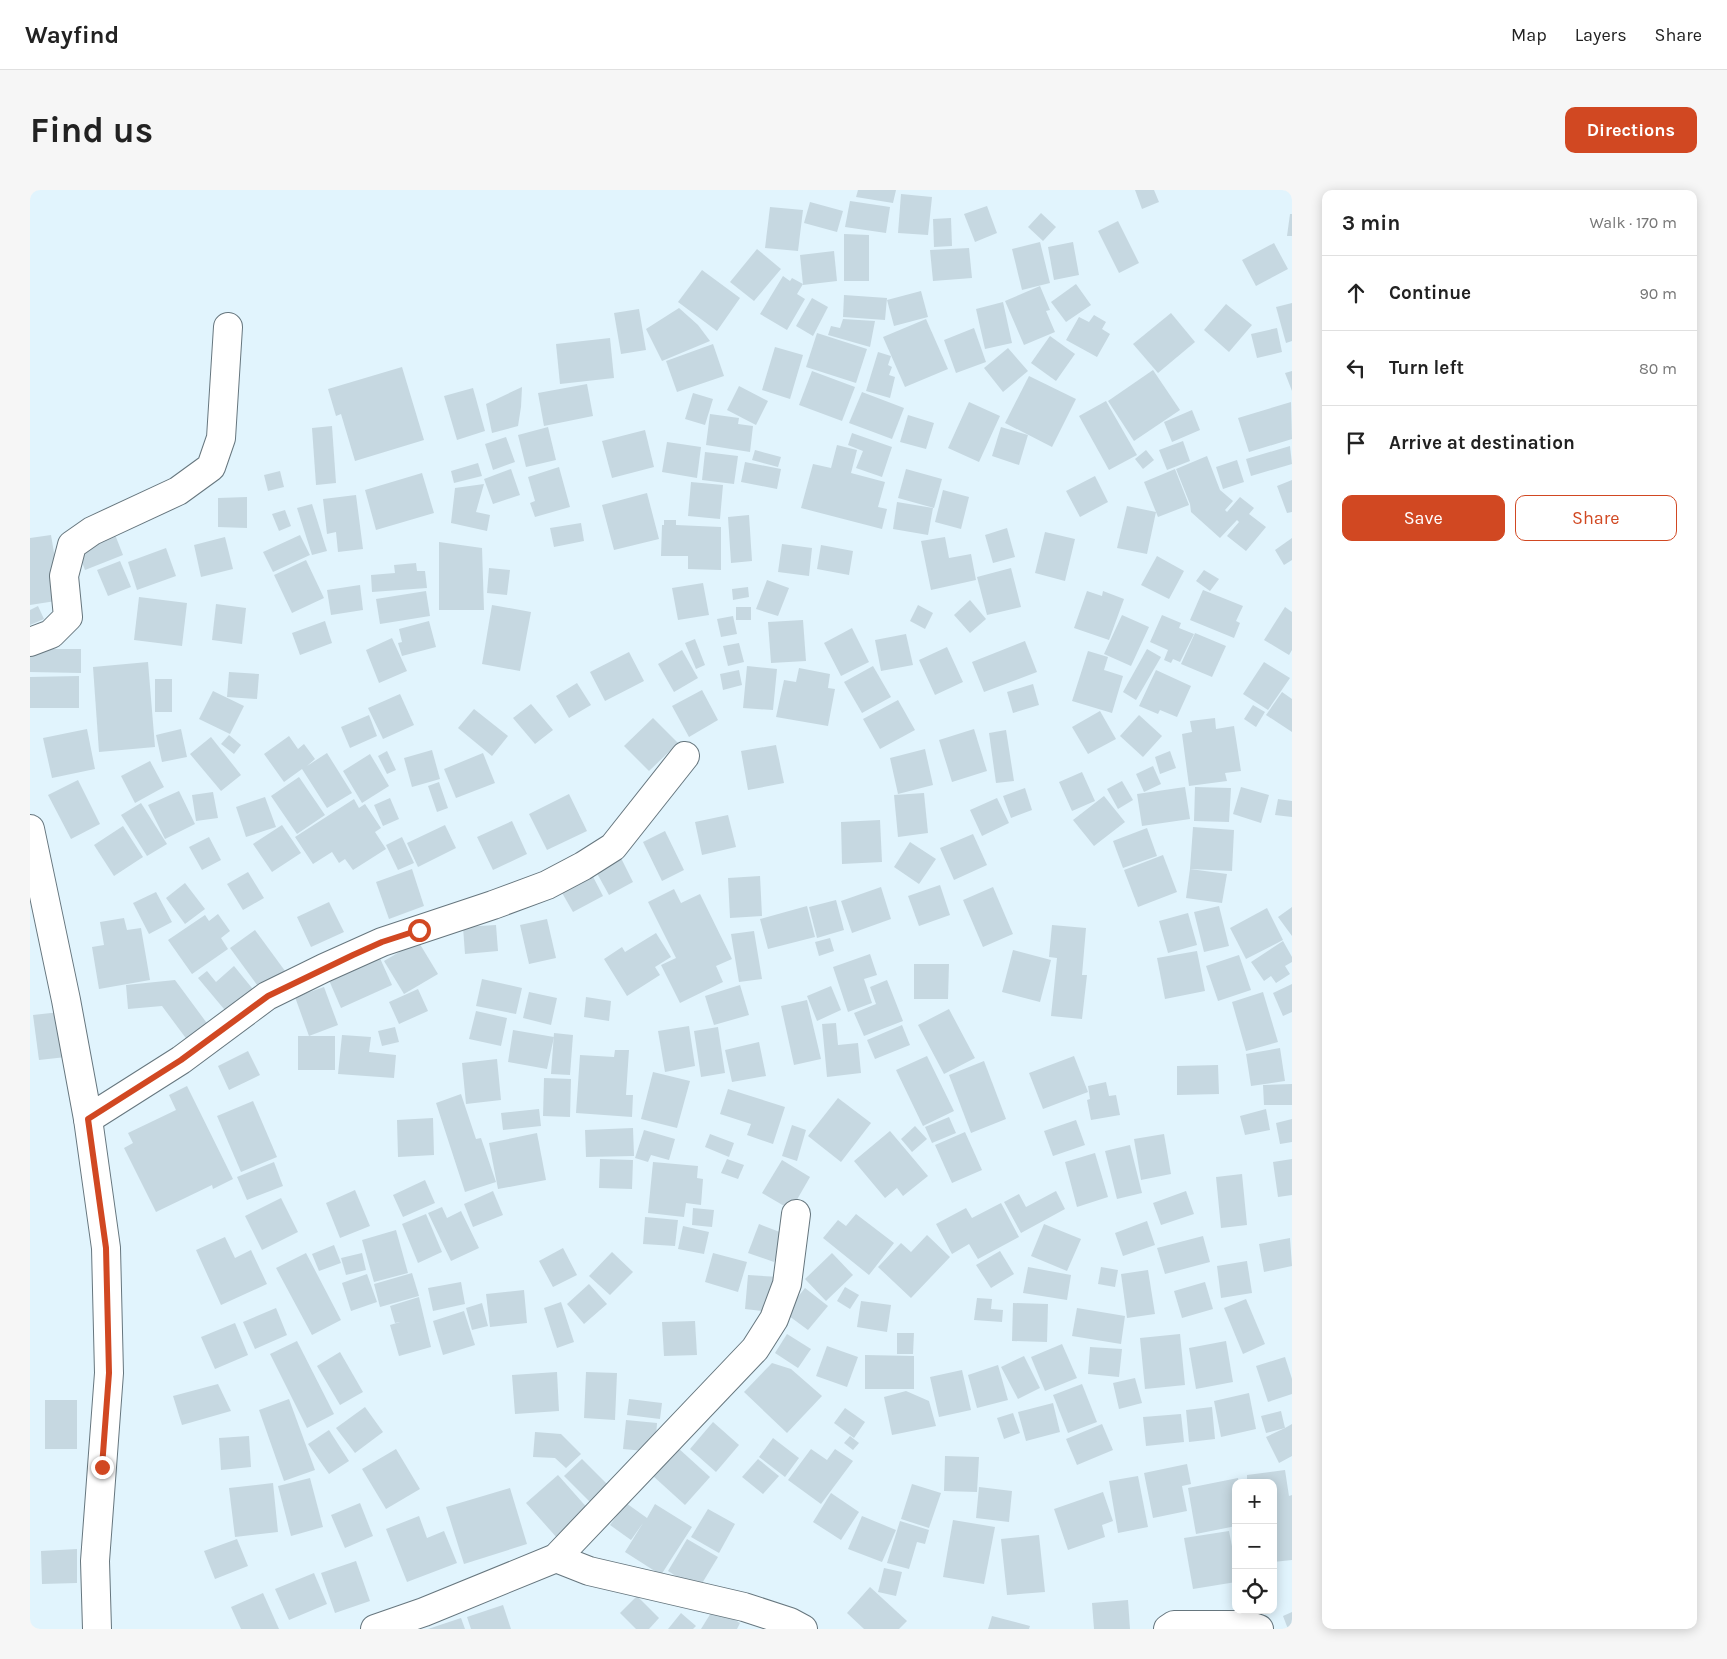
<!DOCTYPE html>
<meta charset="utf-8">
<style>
body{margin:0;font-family:Karla,sans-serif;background:#f6f6f6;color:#222}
.controls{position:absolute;right:15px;bottom:15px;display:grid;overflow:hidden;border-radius:10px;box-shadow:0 2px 12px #0003}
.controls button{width:45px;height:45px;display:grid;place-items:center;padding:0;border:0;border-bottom:1px solid #e0e0e0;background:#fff;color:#222;font:25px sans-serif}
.stop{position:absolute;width:15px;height:15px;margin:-11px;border:4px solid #d14822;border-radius:50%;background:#fff}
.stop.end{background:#d14822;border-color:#fff;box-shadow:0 1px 5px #0008}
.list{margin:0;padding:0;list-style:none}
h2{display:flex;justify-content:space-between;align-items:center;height:65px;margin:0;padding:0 20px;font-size:21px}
h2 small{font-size:16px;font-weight:400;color:#767676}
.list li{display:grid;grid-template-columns:32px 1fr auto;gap:15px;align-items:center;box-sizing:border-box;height:75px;padding:0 20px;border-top:1px solid #e0e0e0}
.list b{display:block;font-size:19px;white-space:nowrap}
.list em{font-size:16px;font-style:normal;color:#767676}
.actions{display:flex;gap:10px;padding:15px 20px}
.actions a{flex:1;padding:11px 0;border:1px solid #d14822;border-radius:10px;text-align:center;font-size:18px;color:#d14822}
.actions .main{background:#d14822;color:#fff}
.icon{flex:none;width:28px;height:28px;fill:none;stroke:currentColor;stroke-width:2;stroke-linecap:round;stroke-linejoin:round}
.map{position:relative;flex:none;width:1262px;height:1439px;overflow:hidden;border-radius:10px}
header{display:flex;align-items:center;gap:30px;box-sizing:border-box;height:70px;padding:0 25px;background:#fff;border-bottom:1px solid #e0e0e0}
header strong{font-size:24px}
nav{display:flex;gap:28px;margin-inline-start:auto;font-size:18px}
.intro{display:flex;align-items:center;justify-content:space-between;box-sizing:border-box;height:120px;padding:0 30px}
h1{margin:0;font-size:35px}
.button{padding:12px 22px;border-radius:10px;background:#d14822;color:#fff;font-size:18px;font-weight:700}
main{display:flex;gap:30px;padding:0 30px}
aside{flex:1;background:#fff;border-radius:10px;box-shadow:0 2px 12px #0003}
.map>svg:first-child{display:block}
.building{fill:#c6d8e1}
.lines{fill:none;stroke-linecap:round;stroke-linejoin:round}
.minor-casing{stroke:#66767e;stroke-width:30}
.minor{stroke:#fff;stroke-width:28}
.route{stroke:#d14822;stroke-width:6}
</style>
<header>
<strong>Wayfind</strong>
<nav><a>Map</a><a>Layers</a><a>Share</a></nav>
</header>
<div class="intro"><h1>Find us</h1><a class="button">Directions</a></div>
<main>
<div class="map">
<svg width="1262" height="1439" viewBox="0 0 1262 1439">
<rect width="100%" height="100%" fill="#e1f4fd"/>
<g class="building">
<path d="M828 0H866L863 13 826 7Z"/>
<path d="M1105 0H1124L1129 12 1112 19Z"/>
<path d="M871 4 902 7 898 45 868 43Z"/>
<path d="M820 11 860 17 856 43 815 37Z"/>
<path d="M780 12 813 21 807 42 774 33Z"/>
<path d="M957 16 967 43 945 52 934 24Z"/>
<path d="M740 17 773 20 768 61 735 58Z"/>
<path d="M1011 23 1026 37 1013 51 998 37Z"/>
<path d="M1260 24H1262V46H1257Z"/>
<path d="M921 28 922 56 904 57 903 29Z"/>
<path d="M1088 31 1109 73 1089 83 1068 41Z"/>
<path d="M814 44 839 45V91H814Z"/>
<path d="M1010 52 1020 93 992 100 982 59Z"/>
<path d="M1043 52 1049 85 1024 90 1018 57Z"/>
<path d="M1244 53 1258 79 1226 96 1212 70Z"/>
<path d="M939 58 942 88 903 91 900 60Z"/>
<path d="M727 59 751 79 724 111 700 92Z"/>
<path d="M804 61 807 91 773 95 770 65Z"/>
<path d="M672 80 710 108 687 141 648 112Z"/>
<path d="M753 86 760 91 762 88 773 94 767 104 775 109 757 140 730 124Z"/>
<path d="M1046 94 1061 115 1036 132 1021 112Z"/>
<path d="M1010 96 1020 120 1016 121 1025 142 994 155 975 111Z"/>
<path d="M891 101 898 127 864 136 857 110Z"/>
<path d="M814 105 857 108 855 130 813 127Z"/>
<path d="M782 108 798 117 783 146 766 136Z"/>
<path d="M973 112 982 153 955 159 946 119Z"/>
<path d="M1262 113V151L1256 153 1246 117Z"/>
<path d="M1196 114 1222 135 1199 162 1174 140Z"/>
<path d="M649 118 668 135 680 151 632 171 616 139Z"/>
<path d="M609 119 616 160 591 164 584 123Z"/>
<path d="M1141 123 1165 152 1128 183 1103 154Z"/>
<path d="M1064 125 1076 132 1072 139 1080 144 1067 167 1036 150 1049 127 1059 132Z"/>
<path d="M813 129 845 131 840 157 798 145 801 136 810 138Z"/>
<path d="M896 129 918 179 875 197 853 147Z"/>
<path d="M944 138 956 172 926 183 914 150Z"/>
<path d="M1247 138 1252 162 1227 168 1221 144Z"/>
<path d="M787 143 837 159 826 193 776 177Z"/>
<path d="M1020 146 1045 164 1026 191 1001 173Z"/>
<path d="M580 148 584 188 530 194 526 154Z"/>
<path d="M683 154 694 186 647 202 636 171Z"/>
<path d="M745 157 773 165 760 209 732 200Z"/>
<path d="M978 158 998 181 973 202 954 178Z"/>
<path d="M848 162 861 166 858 175 862 177 859 185 865 187 860 208 836 201Z"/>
<path d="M372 177 394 250 325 271 311 224 306 226 298 199Z"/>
<path d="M1123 180 1150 220 1104 251 1078 211Z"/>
<path d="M782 181 825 197 812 231 769 215Z"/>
<path d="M1262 181V201L1255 183Z"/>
<path d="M999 186 1046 209 1022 257 975 233Z"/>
<path d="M557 194 563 226 514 236 508 203Z"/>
<path d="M709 196 738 211 726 235 697 220Z"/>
<path d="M492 197 491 217 488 236 462 243 456 214Z"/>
<path d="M443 198 455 241 427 250 414 206Z"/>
<path d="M832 202 874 218 862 249 819 233Z"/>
<path d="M663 203 683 209 675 235 655 229Z"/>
<path d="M1076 211 1107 265 1079 280 1049 226Z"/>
<path d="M939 212 970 226 949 272 918 258Z"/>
<path d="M1261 212 1262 249 1219 262 1208 228Z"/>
<path d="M1162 220 1170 240 1142 252 1134 232Z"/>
<path d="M680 224 709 228 708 234 723 236 720 262 676 255Z"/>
<path d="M878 225 904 233 896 259 870 252Z"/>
<path d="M302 236 306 293 286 295 282 238Z"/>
<path d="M518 237 526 270 496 277 488 245Z"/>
<path d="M971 237 998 245 989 275 962 266Z"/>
<path d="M615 240 624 277 582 288 572 251Z"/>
<path d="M822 243 862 257 852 287 826 278 833 261 818 255Z"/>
<path d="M476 247 485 272 463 280 455 254Z"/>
<path d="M1153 251 1160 271 1137 280 1129 260Z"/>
<path d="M637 252 671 257 667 288 632 282Z"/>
<path d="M807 255 827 260 821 283 855 292 848 317 857 319 852 339 771 318 783 274 801 278Z"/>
<path d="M1260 256 1262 274 1221 286 1216 269Z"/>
<path d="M725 260 751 267 748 277 722 270Z"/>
<path d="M1116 260 1124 270 1113 279 1105 269Z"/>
<path d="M675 262 708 266 704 294 672 290Z"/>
<path d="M1177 266 1190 300 1203 311 1195 320 1197 322 1210 307 1224 318 1219 324 1236 337 1216 361 1197 346 1209 332 1207 330 1190 348 1161 322 1160 314 1146 279Z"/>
<path d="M1207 270 1214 292 1193 299 1186 277Z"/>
<path d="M715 272 751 279 747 299 711 292Z"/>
<path d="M448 273 452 286 424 293 421 281Z"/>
<path d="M529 277 540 317 505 327 500 313 505 311 498 287Z"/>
<path d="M481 279 490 305 463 314 454 289Z"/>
<path d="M876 279 912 289 904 318 868 308Z"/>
<path d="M1145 279 1159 315 1128 327 1114 292Z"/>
<path d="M250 281 254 297 238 301 234 285Z"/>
<path d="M392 283 404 323 346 340 335 300Z"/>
<path d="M1065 286 1078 312 1050 327 1036 301Z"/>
<path d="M1262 290V322L1257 323 1247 296Z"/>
<path d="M661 292 693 295 690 329 658 326Z"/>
<path d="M454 294 446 322 460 325 457 341 421 333 425 298Z"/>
<path d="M913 300 939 307 931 339 905 332Z"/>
<path d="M617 303 629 349 584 360 572 315Z"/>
<path d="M326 305 333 359 308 362 306 342 297 344 293 309Z"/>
<path d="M217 307V338L188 337V308Z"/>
<path d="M867 312 903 318 898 345 863 339Z"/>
<path d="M282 314 297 361 282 365 267 318Z"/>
<path d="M1097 316 1126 322 1117 364 1087 358Z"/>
<path d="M255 320 261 336 249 341 242 324Z"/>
<path d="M719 325 722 371 701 373 698 327Z"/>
<path d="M634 330H646V335L691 337V380L658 379V366H631L632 335H634Z"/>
<path d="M551 333 554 351 524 357 520 338Z"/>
<path d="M977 338 985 367 963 373 955 345Z"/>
<path d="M84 342 93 365 55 380 46 356Z"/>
<path d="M1015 342 1045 349 1035 391 1005 383Z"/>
<path d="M21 345 32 410 0 415V348Z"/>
<path d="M270 345 280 365 243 382 233 362Z"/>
<path d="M195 347 203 379 171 387 164 355Z"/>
<path d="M915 347 919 368 941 364 946 390 901 400 891 351Z"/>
<path d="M1262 348V370L1254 375 1245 360Z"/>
<path d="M409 352 452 358 454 420H409Z"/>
<path d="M752 354 782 358 779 386 748 382Z"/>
<path d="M791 355 823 361 819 385 787 379Z"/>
<path d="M136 358 146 386 107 400 98 372Z"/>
<path d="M1127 366 1154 381 1139 409 1111 395Z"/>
<path d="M276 370 294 408 262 423 244 385Z"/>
<path d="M90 371 101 397 78 406 67 380Z"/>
<path d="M386 373 387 381H395L397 398 342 402 341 385 365 383 364 375Z"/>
<path d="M459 378 480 380 477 405 457 403Z"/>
<path d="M981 378 991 417 957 425 947 387Z"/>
<path d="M1174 380 1189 389 1180 401 1166 391Z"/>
<path d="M737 390 759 398 748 426 726 419Z"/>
<path d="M673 393 679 425 648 430 642 398Z"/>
<path d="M330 395 333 420 301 425 297 400Z"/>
<path d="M718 397 719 407 703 410 702 399Z"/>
<path d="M1173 400 1213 416 1206 431 1210 433 1204 448 1160 430Z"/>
<path d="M396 401 400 426 350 434 346 409Z"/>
<path d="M1057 401 1072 406 1073 401 1094 409 1079 450 1044 438Z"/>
<path d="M109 407 157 413 152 456 104 450Z"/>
<path d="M940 410 956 429 940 443 924 425Z"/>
<path d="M186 414 216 418 212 454 182 450Z"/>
<path d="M462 415 501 422 490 481 452 474Z"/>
<path d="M888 415 903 423 895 439 880 431Z"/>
<path d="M8 416 14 429 0 435V420Z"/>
<rect x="706" y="417" width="15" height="13"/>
<path d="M1255 417 1262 422V460L1259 465 1234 450Z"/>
<path d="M1092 425 1119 437 1101 476 1074 464Z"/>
<path d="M1132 425 1151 433 1149 438 1164 444 1150 472 1143 469 1141 473 1134 470 1138 460 1120 452Z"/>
<path d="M703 426 707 444 691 447 687 429Z"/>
<path d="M773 430 776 471 741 473 738 432Z"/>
<path d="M295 431 302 453 270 465 262 443Z"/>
<path d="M399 431 406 457 372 466 368 453 372 452 369 439Z"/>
<path d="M822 438 839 472 811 486 794 453Z"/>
<path d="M1165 443 1196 456 1182 487 1151 474Z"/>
<path d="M876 444 883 475 851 481 845 450Z"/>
<path d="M362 448 377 481 349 493 336 460Z"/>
<path d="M665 449 675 475 666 479 655 453Z"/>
<path d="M995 451 1007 482 954 502 942 472Z"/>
<path d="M709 453 714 472 698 476 693 456Z"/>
<path d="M917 457 933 492 905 505 889 470Z"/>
<path d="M0 459H51V483L0 482Z"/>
<path d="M1117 459 1131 467 1106 510 1093 502Z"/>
<path d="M652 460 668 488 644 502 628 474Z"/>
<path d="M1058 461 1078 467 1074 480 1093 486 1082 523 1042 511Z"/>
<path d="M599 462 614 491 575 511 560 482Z"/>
<path d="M118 472 125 557 69 562 63 477Z"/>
<path d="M1234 472 1260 488 1238 520 1213 504Z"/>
<path d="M717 476 747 479 743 520 713 518Z"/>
<path d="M843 476 861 507 832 523 814 492Z"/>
<path d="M769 478 800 484 798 498 805 499 798 536 746 527 754 490 766 492Z"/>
<path d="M709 480 712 495 693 500 690 484Z"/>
<path d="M1126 480 1161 496 1147 527 1130 520 1128 524 1109 516Z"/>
<path d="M199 482 229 484 227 509 197 507Z"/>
<path d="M49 486V518H0V487Z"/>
<rect x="125" y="489" width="17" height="33"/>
<path d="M547 493 561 515 539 528 526 506Z"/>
<path d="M1003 494 1009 515 983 523 977 502Z"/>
<path d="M672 500 688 530 659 547 642 516Z"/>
<path d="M183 501 214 516 200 544 169 529Z"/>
<path d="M1252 502 1262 509V542L1236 525Z"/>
<path d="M370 504 384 535 353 549 338 518Z"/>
<path d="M868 510 885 540 850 559 833 529Z"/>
<path d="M501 514 523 540 505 554 483 528Z"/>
<path d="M1223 515 1235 522 1226 537 1214 529Z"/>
<path d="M444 519 478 546 462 566 428 538Z"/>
<path d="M1070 521 1086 549 1058 564 1042 537Z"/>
<path d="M339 525 347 546 320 558 311 537Z"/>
<path d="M1109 525 1132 546 1113 567 1090 546Z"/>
<path d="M623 528 648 553 619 581 594 556Z"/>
<path d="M1185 528 1186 539 1204 536 1211 581 1195 583 1197 591 1159 596 1152 544 1162 542 1160 531Z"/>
<path d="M57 539 65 579 22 588 13 548Z"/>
<path d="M151 539 157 567 132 572 126 545Z"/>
<path d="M944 539 957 581 922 592 909 550Z"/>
<path d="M976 540 984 591 966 593 959 543Z"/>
<path d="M199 545 211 555 204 564 191 554Z"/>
<path d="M259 546 268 559 274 554 285 569 277 576 297 563 322 603 297 618 272 579 254 592 234 564Z"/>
<path d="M181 547 211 585 191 601 160 564Z"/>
<path d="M746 555 754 593 718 600 711 561Z"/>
<path d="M895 559 903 595 868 604 860 568Z"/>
<path d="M402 560 410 589 382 597 374 568Z"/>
<path d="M357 561 366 580 357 584 348 566Z"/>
<path d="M1140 561 1146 578 1130 584 1125 567Z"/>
<path d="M453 563 465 593 426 608 414 579Z"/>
<path d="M340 564 359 596 332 613 313 581Z"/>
<path d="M120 571 134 597 105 613 91 586Z"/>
<path d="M1123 576 1131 594 1114 602 1106 584Z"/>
<path d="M1052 582 1065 611 1042 621 1029 592Z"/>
<path d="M269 587 295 625 267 644 241 606Z"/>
<path d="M48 590 70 634 41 649 18 605Z"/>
<path d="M1092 591 1103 610 1088 619 1077 599Z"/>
<path d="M409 592 418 618 407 622 398 596Z"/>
<path d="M1155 597 1160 629 1112 636 1107 604Z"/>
<path d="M1165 597 1201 598 1199 632 1164 631Z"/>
<path d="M1211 597 1239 605 1231 633 1203 624Z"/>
<path d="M995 598 1002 620 981 628 973 606Z"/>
<path d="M149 601 165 634 135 649 118 615Z"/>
<path d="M183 602 188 628 166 631 162 605Z"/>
<path d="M894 603 898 643 868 647 864 605Z"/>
<path d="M539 604 557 641 517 660 499 624Z"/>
<path d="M1074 606 1095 632 1064 656 1043 630Z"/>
<path d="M235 607 246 637 216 647 206 617Z"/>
<path d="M360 608 369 629 353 636 344 615Z"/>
<path d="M967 608 979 633 952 646 940 620Z"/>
<path d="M324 609 329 618 335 614 351 638 345 642 356 659 323 680 315 669 309 673 302 662 283 674 265 647Z"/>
<path d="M1248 609 1262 611V627L1245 625Z"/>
<path d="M111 613 137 654 117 666 91 625Z"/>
<path d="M698 625 706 657 672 665 665 632Z"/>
<path d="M850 630 852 672 812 674 811 632Z"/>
<path d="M482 631 497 664 463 680 447 647Z"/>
<path d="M252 635 271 663 242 682 223 654Z"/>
<path d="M415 635 426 658 388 677 377 653Z"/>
<path d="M93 636 113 667 84 686 64 655Z"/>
<path d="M1163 637 1204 640 1202 681 1160 679Z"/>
<path d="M1117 638 1127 666 1093 678 1083 651Z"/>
<path d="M635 641 654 680 632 691 613 652Z"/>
<path d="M943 644 957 675 924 690 910 658Z"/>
<path d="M179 647 191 670 172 680 159 657Z"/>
<path d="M372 647 384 673 368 680 356 655Z"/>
<path d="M880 652 906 669 889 694 864 677Z"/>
<path d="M589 664 603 692 579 705 564 678Z"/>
<path d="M1133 665 1147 702 1108 717 1094 680Z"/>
<path d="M558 677 573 706 543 722 527 694Z"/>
<path d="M382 679 394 716 359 729 346 692Z"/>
<path d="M1160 679 1197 684 1192 713 1156 708Z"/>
<path d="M218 682 234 708 213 720 197 694Z"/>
<path d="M730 686 732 726 700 728 698 688Z"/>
<path d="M155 693 175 719 155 734 136 708Z"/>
<path d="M910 695 920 725 889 736 878 706Z"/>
<path d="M851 697 861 729 822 743 811 711Z"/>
<path d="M963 697 983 744 953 757 933 710Z"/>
<path d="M644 699 651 713 670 704 702 769 686 776 693 792 650 813 631 775 646 768 618 712Z"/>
<path d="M126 702 142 732 119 744 103 713Z"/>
<path d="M806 710 814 740 787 748 779 717Z"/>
<path d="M299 712 314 742 281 757 267 727Z"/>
<path d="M777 716 785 747 738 759 730 729Z"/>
<path d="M1189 716 1199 756 1174 762 1164 722Z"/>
<path d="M1262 717V746L1248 727Z"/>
<path d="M1237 718 1253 750 1216 769 1200 738Z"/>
<path d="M1158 723 1167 755 1138 763 1129 731Z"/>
<path d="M188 724 200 741 191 748 198 759 162 784 138 750 175 725 179 731Z"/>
<path d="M94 728 97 740 111 738 120 790 69 799 62 757 74 755 70 732Z"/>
<path d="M517 729 526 768 499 774 490 735Z"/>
<path d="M466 735 468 761 435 764 433 737Z"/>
<path d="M1022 735 1056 738 1052 785H1057L1052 829 1021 826 1027 768 1019 767Z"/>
<path d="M225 740 258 785 233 803 200 758Z"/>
<path d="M724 741 732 789 709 792 701 744Z"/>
<path d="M626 743 641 767 625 777 630 785 597 806 574 769 592 757 595 762Z"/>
<path d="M800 748 804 761 789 766 785 752Z"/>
<path d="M388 751 408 784 374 804 354 771Z"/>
<path d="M1253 751 1262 767V772L1255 776 1260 784 1246 793 1241 786 1234 791 1221 772Z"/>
<path d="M983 760 1021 770 1010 812 972 802Z"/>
<path d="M1167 761 1175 801 1135 809 1127 768Z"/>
<path d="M840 764 847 785 834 789 842 813 818 822 803 777Z"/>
<path d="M1209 765 1221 800 1188 811 1176 776Z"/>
<path d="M349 766 362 795 311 818 298 788Z"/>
<path d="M884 774H919L918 809H884Z"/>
<path d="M204 776 226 803 199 825 168 788 177 781 186 792Z"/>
<path d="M452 789 492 798 486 824 446 816Z"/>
<path d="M145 790 179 836 158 851 132 816 98 819 96 795Z"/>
<path d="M857 790 873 831 834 846 824 823 846 814 840 797Z"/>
<path d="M1262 794V822L1253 826 1243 803Z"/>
<path d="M710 795 719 825 684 835 675 806Z"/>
<path d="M801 796 811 820 787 831 777 806Z"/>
<path d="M294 797 308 835 279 846 265 807Z"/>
<path d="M388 799 398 821 369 834 359 812Z"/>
<path d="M499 802 527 808 521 835 493 828Z"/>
<path d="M1233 802 1248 852 1216 861 1202 812Z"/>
<path d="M556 807 581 811 579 831 554 827Z"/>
<path d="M777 810 791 869 764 875 751 816Z"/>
<path d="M919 819 945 868 914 884 888 835Z"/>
<path d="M446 821 477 828 471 856 439 849Z"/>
<path d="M30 822 36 867 9 870 3 825Z"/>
<path d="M806 833 808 855 828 853 831 883 797 887 792 834Z"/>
<path d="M872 835 880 855 845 869 837 850Z"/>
<path d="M659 836 665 876 635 882 628 841Z"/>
<path d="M365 837 369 852 352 856 348 841Z"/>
<path d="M688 837 695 883 671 887 664 841Z"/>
<path d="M483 840 524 847 517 879 478 872Z"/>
<path d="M524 843 543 845 540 885 521 884Z"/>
<path d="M312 845 341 847 339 862 366 865 364 888 308 884Z"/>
<rect x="268" y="846" width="37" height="34"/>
<path d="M729 852 736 886 702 892 695 860Z"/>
<path d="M1250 858 1255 891 1221 896 1216 864Z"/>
<path d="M585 860H599L596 905H603L602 927 546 923 550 865 584 867Z"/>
<path d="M218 861 230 885 199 900 188 876Z"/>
<path d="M897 866 924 921 893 936 866 880Z"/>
<path d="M1044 866 1058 902 1013 919 999 883Z"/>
<path d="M467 869 471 910 436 914 432 873Z"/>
<path d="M954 871 976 929 941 943 919 885Z"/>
<path d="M1188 875 1189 904 1147 905V876Z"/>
<path d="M623 882 660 891 647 938 611 929Z"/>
<path d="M514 888 541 889 540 927 513 926Z"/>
<path d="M1076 892 1079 906 1086 905 1090 925 1061 930 1057 910 1060 909 1058 896Z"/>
<path d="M1262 894V915H1234L1233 895Z"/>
<path d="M157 896 203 989 183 999 182 995 126 1022 94 958 103 953 98 943 146 920 139 905Z"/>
<path d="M698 899 755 917 743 954 717 945 721 934 690 924Z"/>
<path d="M431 904 446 949 451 948 466 992 435 1002 406 913Z"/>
<path d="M808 908 841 933 811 972 778 946Z"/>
<path d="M223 911 247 967 211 982 187 926Z"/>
<path d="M509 919 511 936 473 940 471 923Z"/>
<path d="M1236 919 1240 940 1215 945 1210 926Z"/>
<path d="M919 927 926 943 902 953 895 937Z"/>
<path d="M403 928 404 965 368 967 367 930Z"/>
<path d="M1262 929V952L1250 954 1246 933Z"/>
<path d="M1046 930 1055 955 1023 966 1014 941Z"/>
<path d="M762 935 776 940 767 971 752 966Z"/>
<path d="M885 936 897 949 882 962 871 949Z"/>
<path d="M603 938 604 966 556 967 555 940Z"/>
<path d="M614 940 645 949 639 970 621 965 618 972 605 968Z"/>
<path d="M860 941 898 986 873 1006 867 998 855 1008 824 971Z"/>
<path d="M935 942 952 980 922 993 905 955Z"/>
<path d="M507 943 516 990 468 999 459 953Z"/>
<path d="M680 944 704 953 699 967 675 957Z"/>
<path d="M1134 944 1141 984 1111 990 1104 949Z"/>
<path d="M1100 955 1112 1003 1087 1009 1075 961Z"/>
<path d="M1065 963 1078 1007 1047 1017 1035 972Z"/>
<path d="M570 969 603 970 602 999 569 998Z"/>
<path d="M697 969 714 975 708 989 691 983Z"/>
<path d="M1262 969V1005L1248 1007 1243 972Z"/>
<path d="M752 970 780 987 761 1020 732 1003Z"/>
<path d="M244 972 253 996 217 1010 207 987Z"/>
<path d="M623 972 668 976 667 988 673 989 671 1015 656 1013 654 1027 618 1023Z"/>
<path d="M1212 984 1217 1035 1191 1038 1186 987Z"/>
<path d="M395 990 405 1013 373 1027 363 1005Z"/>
<path d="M325 1000 340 1036 310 1048 296 1013Z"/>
<path d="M463 1001 473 1025 443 1037 434 1014Z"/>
<path d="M1026 1001 1035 1019 991 1043 974 1012 989 1004 996 1017Z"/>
<path d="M1156 1001 1164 1024 1131 1035 1123 1013Z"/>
<path d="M251 1008 268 1042 232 1060 215 1026Z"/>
<path d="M971 1013 989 1047 948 1069 939 1054 922 1064 906 1034 936 1018 942 1028Z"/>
<path d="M412 1017 417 1028 431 1021 449 1058 421 1071 398 1023Z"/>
<path d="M663 1018 684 1020 682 1037 662 1035Z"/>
<path d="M396 1024 412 1062 388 1073 372 1034Z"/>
<path d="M826 1024 864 1053 839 1085 793 1048 808 1030 816 1036Z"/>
<path d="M615 1027 648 1030 645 1056 613 1054Z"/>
<path d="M1117 1031 1125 1055 1093 1066 1085 1043Z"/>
<path d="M729 1034 755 1044 744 1072 718 1063Z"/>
<path d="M1014 1034 1051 1049 1037 1081 1001 1066Z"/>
<path d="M653 1036 679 1042 674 1064 648 1059Z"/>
<path d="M366 1040 378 1083 344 1092 332 1050Z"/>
<path d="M897 1045 920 1067 881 1108 848 1077 871 1053 881 1062Z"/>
<path d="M1173 1046 1180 1072 1135 1084 1127 1058Z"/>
<path d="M195 1047 205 1068 221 1060 237 1094 191 1115 166 1060Z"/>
<path d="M1260 1048 1262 1076 1234 1082 1229 1054Z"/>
<path d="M304 1055 311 1073 289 1081 282 1064Z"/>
<path d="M533 1058 547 1085 523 1097 509 1071Z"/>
<path d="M970 1061 984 1084 961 1098 946 1075Z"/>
<path d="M582 1062 603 1082 580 1105 559 1086Z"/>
<path d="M276 1063 311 1130 282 1145 246 1078Z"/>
<path d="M332 1063 336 1080 316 1085 311 1068Z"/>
<path d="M683 1063 717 1072 708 1102 675 1092Z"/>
<path d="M802 1063 823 1085 796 1111 775 1089Z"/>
<path d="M1217 1071 1222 1103 1191 1108 1187 1076Z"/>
<path d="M998 1077 1041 1085 1037 1110 993 1103Z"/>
<path d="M1071 1077 1088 1080 1085 1097 1068 1094Z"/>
<path d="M1118 1080 1125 1124 1097 1128 1091 1084Z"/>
<path d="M382 1083 389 1106 350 1117 344 1094Z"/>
<path d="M337 1084 347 1112 321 1121 312 1093Z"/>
<path d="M718 1085 750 1087 740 1122 715 1119Z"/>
<path d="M431 1092 435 1114 403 1121 398 1098Z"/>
<path d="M1175 1092 1183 1119 1152 1128 1144 1101Z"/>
<path d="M559 1094 577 1114 554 1134 537 1114Z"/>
<path d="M815 1097 829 1105 820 1119 807 1111Z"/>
<path d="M775 1098 798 1116 778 1140 755 1123Z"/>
<path d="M494 1100 497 1133 460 1137 456 1104Z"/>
<path d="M389 1107 401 1157 369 1166 360 1135 370 1132 365 1133 360 1116Z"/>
<path d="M947 1108 962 1109 961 1119 973 1120 972 1132 944 1130Z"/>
<path d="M1216 1109 1235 1154 1213 1164 1194 1118Z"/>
<path d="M831 1111 861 1115 857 1142 827 1137Z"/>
<path d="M531 1112 544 1152 527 1158 514 1118Z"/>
<path d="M452 1113 458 1136 442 1140 436 1118Z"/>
<path d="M983 1113 1018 1114 1017 1152 982 1151Z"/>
<path d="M246 1118 257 1145 225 1159 213 1132Z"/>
<path d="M1047 1118 1095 1126 1091 1154 1042 1146Z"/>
<path d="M434 1121 445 1155 413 1165 403 1131Z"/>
<path d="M665 1131 667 1165 634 1166 632 1132Z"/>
<path d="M205 1133 218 1165 185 1179 171 1147Z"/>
<path d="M867 1143H884L883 1164H867Z"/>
<path d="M757 1144 781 1159 768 1178 745 1163Z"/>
<path d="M1150 1144 1155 1195 1115 1199 1110 1148Z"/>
<path d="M267 1151 304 1224 277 1238 240 1164Z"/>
<path d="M1196 1151 1203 1192 1166 1199 1159 1158Z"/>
<path d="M1032 1154 1047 1188 1015 1201 1001 1167Z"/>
<path d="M797 1156 828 1167 817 1197 786 1186Z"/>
<path d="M1060 1157 1092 1159 1089 1187 1058 1184Z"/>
<path d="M310 1162 333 1202 310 1215 287 1176Z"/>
<path d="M835 1165 884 1166V1199H835Z"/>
<path d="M994 1166 1010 1198 988 1209 971 1177Z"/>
<path d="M1255 1167 1262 1189V1204L1238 1212 1226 1176Z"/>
<path d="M742 1173 761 1179 792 1206 757 1243 714 1202Z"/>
<path d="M968 1175 978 1210 947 1218 938 1185Z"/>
<path d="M932 1180 941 1220 909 1227 900 1187Z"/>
<path d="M527 1182 529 1221 485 1224 482 1185Z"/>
<path d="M556 1182 587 1183 585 1230 554 1228Z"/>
<path d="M1105 1188 1112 1213 1089 1219 1083 1193Z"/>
<path d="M188 1194 201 1221 152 1235 143 1206Z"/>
<path d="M1052 1194 1067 1232 1038 1243 1023 1205Z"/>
<path d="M876 1201 899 1211 906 1236 862 1245 854 1207Z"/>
<path d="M1219 1203 1226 1239 1191 1247 1184 1211Z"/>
<path d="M259 1209 285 1280 254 1291 229 1220Z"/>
<path d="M599 1209 632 1213 630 1229 597 1225Z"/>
<rect x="15" y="1210" width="32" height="49"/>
<path d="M1023 1213 1030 1242 996 1251 988 1222Z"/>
<path d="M335 1217 353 1242 325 1263 306 1238Z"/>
<path d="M1182 1217 1185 1249 1159 1252 1156 1220Z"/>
<path d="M815 1218 835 1232 824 1248 804 1233Z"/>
<path d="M1251 1221 1255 1238 1262 1234V1266L1249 1273 1236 1247 1255 1238 1236 1243 1231 1226Z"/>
<path d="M983 1223 990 1243 974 1249 967 1228Z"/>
<path d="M1151 1224 1154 1252 1116 1256 1113 1227Z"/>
<path d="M596 1230 627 1233 625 1262 593 1259Z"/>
<path d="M683 1232 709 1255 686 1282 660 1259Z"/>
<path d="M1072 1234 1083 1260 1047 1275 1036 1249Z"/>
<path d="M299 1240 319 1271 299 1284 278 1254Z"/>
<path d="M505 1242 531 1244 551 1264 536 1278 525 1268 503 1267Z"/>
<path d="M219 1246 221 1277 191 1280 189 1248Z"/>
<path d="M820 1246 829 1253 823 1260 814 1253Z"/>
<path d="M743 1248 769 1268 755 1287 729 1267Z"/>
<path d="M648 1258 680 1287 655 1315 622 1285Z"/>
<path d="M366 1259 390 1299 356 1319 332 1279Z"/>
<path d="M781 1259 797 1270 805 1259 823 1271 791 1314 758 1290Z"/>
<path d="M915 1266 949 1267 947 1302 914 1301Z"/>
<path d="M552 1269 581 1298 563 1315 534 1286Z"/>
<path d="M728 1269 749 1286 733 1304 712 1287Z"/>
<path d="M1157 1274 1161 1294 1152 1296 1157 1321 1123 1328 1114 1283Z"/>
<path d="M1255 1280 1259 1306 1262 1305V1370L1243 1372V1293H1217V1285Z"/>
<path d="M528 1285 560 1321 528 1349 496 1313Z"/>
<path d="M1108 1286 1118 1337 1088 1343 1079 1291Z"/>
<path d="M280 1288 293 1337 261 1346 248 1296Z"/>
<path d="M1208 1288 1209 1293H1206V1336L1166 1344 1158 1298Z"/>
<path d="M243 1293 248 1342 205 1347 199 1298Z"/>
<path d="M882 1294 911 1303 899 1338 871 1329Z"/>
<path d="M949 1297 982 1301 979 1332 946 1328Z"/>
<path d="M480 1298 497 1354 434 1374 416 1317Z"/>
<path d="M1073 1302 1083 1331 1072 1335 1075 1347 1038 1360 1024 1319Z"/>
<path d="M801 1303 829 1322 811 1350 783 1332Z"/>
<path d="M330 1313 343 1346 315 1358 301 1325Z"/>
<path d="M596 1313 617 1328 625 1314 662 1337 631 1385 595 1362 613 1333 601 1350 580 1335Z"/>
<path d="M678 1319 705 1334 689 1363 661 1347Z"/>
<path d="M389 1326 397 1348 414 1341 427 1373 377 1392 356 1339Z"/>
<path d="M832 1326 866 1340 852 1372 818 1359Z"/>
<path d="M923 1330 965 1337 954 1394 913 1387Z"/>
<path d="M870 1331 899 1340 895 1354 887 1352 879 1379 857 1373Z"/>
<path d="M1199 1341 1206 1377V1392L1163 1399 1154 1348Z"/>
<path d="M1009 1345 1015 1402 977 1405 971 1349Z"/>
<path d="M207 1349 218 1376 185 1389 174 1361Z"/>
<path d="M657 1349 688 1367 668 1400 638 1381Z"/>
<path d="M47 1359V1393L12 1394 11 1361Z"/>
<path d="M326 1371 340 1411 305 1423 291 1383Z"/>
<path d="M854 1378 872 1382 866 1406 848 1402Z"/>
<path d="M284 1383 297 1414 259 1430 245 1399Z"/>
<path d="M840 1397 877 1431 869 1439H834L817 1423Z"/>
<path d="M233 1403 249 1439H211L201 1417Z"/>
<path d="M607 1406 629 1428 619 1439H606L590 1423Z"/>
<path d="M1098 1410 1100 1439H1064L1062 1413Z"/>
<path d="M473 1415 481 1439H441L437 1427Z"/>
<path d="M684 1418 710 1433 707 1439H671Z"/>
<path d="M1262 1422V1439H1258L1253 1426Z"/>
<path d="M651 1423 666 1436 663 1439H638Z"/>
<path d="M962 1426 1000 1436 999 1439H958Z"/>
<path d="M431 1428 435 1439H398Z"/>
</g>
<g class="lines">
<defs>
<g id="minor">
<path d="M0 452 21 444 38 427 34 386 42 355 62 341 148 301 181 277 191 248 198 137"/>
<path d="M0 639 36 810 58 929 76 1058 79 1183 65 1371 67 1439"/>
<path d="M58 929 151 870 237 806 294 778 352 752 463 715 517 695 553 676 583 657 655 566"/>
<path d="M526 1368 559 1381 714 1417 760 1432 773 1439"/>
<path d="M345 1439 394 1422 526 1368 725 1159 744 1129 757 1094 766 1024"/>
<path d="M1138 1439 1144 1435H1217L1229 1439"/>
</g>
</defs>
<use href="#minor" class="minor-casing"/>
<use href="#minor" class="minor"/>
</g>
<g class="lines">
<path class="route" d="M72 1277 79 1183 76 1058 58 929 151 870 238 806 323 765 352 752 389 740"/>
</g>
</svg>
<div class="controls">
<button>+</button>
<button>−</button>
<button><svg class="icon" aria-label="locate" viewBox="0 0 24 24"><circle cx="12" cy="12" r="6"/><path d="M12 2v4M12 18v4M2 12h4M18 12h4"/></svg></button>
</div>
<div class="stop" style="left:389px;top:740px"></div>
<div class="stop end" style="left:72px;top:1277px"></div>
</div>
<aside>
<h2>3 min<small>Walk · 170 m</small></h2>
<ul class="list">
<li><svg class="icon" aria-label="ahead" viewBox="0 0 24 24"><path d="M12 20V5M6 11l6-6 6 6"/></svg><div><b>Continue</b></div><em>90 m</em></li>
<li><svg class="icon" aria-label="left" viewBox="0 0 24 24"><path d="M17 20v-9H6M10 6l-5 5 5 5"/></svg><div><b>Turn left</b></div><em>80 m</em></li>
<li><svg class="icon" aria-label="arrive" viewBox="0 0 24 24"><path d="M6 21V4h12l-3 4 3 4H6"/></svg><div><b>Arrive at destination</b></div></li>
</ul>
<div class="actions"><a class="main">Save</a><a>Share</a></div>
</aside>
</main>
